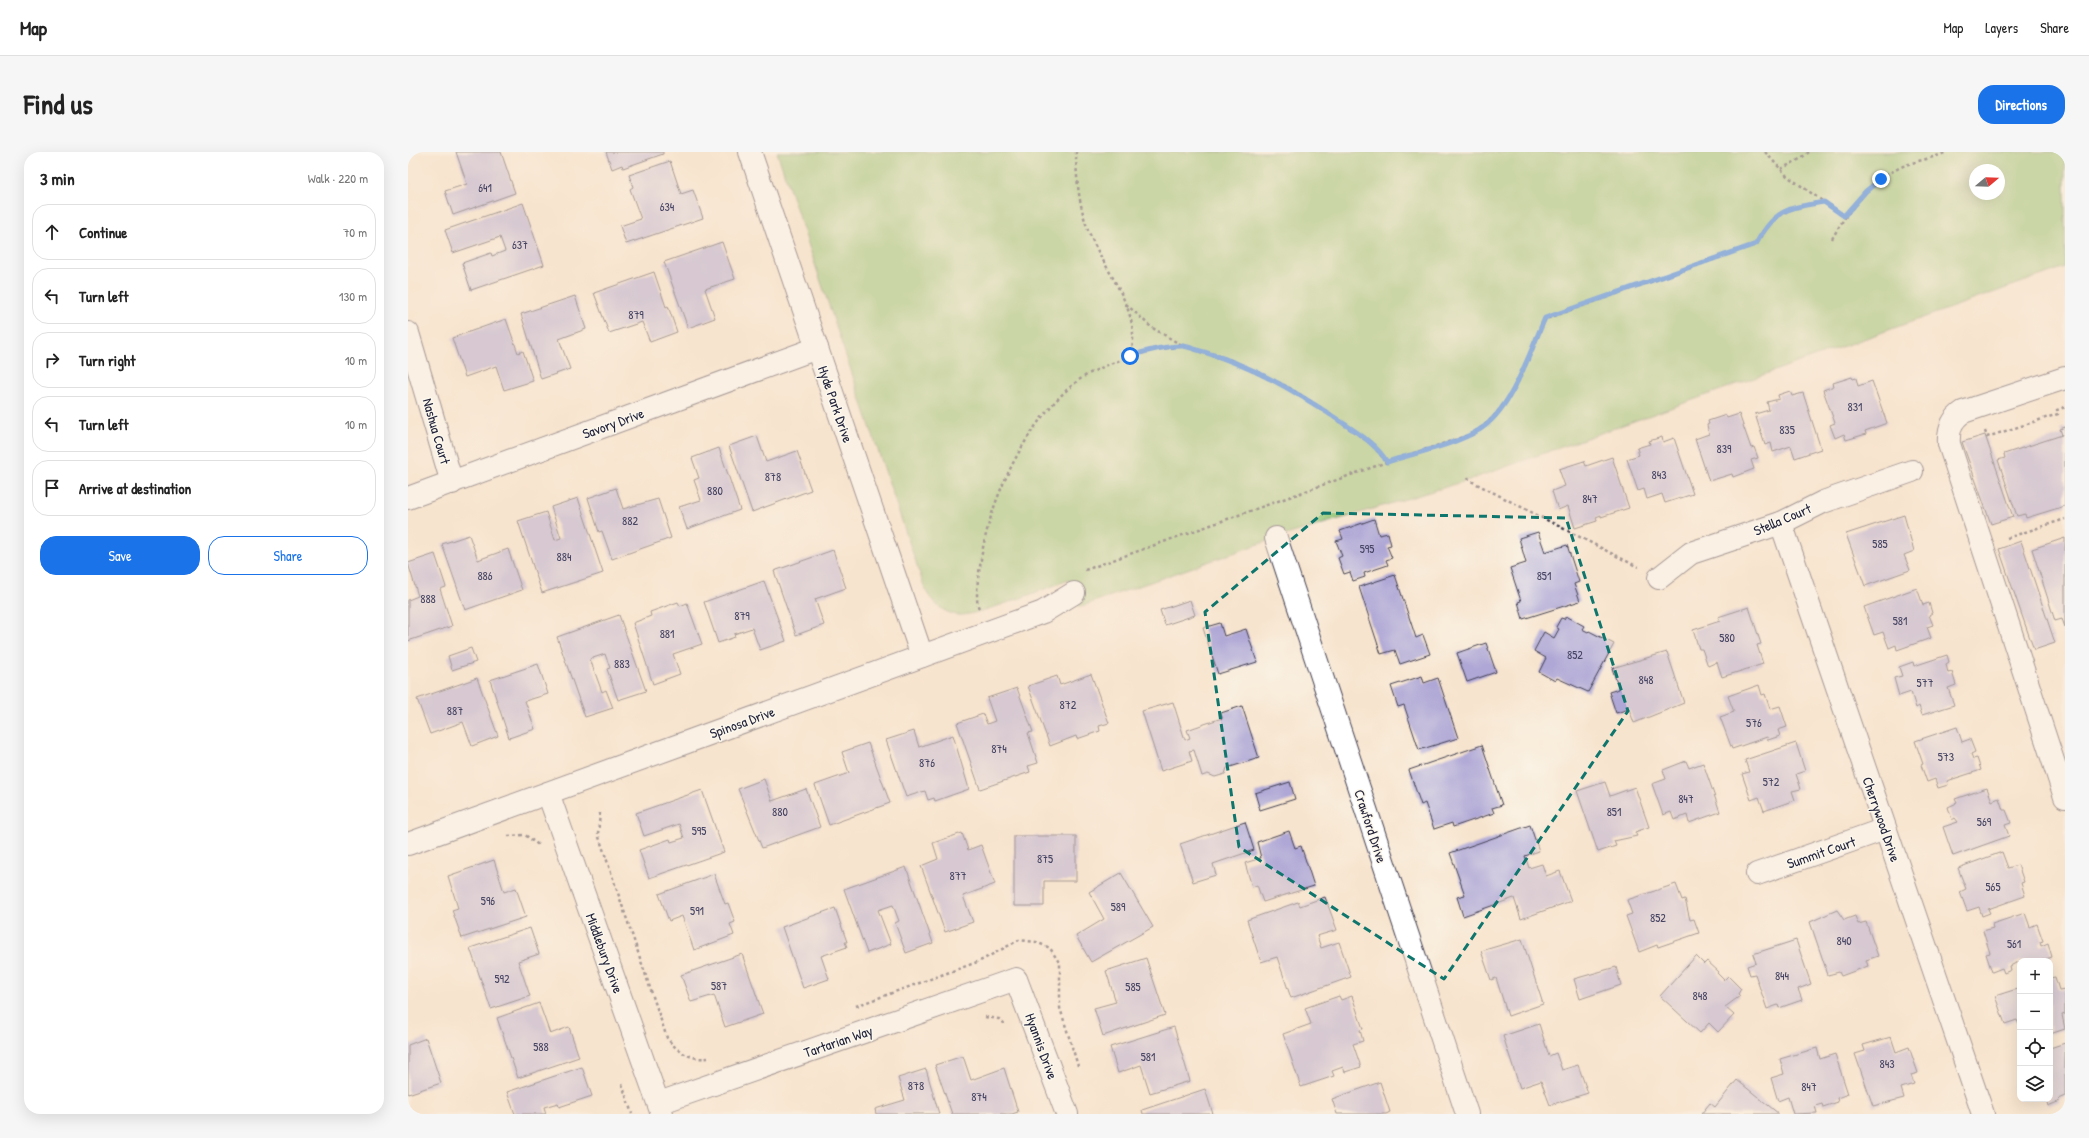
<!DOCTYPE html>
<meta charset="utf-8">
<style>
body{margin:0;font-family:"Patrick Hand",sans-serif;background:#f6f6f6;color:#222}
.controls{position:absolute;right:12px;bottom:12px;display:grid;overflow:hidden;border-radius:8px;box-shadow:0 4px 16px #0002}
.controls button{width:36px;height:36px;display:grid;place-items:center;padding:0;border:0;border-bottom:1px solid #e0e0e0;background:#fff;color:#222;font:20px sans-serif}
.compass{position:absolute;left:1561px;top:12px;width:36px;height:36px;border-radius:50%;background:#fff;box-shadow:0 4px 16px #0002;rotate:71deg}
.stop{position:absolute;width:12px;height:12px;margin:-9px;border:3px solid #1a73e8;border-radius:50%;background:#fff}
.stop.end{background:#1a73e8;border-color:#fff;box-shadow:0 1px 4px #0008}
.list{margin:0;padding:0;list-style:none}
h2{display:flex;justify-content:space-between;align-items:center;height:52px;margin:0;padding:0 16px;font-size:17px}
h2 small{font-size:13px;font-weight:400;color:#767676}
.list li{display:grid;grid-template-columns:26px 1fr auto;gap:12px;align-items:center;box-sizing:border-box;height:56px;margin:0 8px 8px;padding:0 8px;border:1px solid #e0e0e0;border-radius:16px}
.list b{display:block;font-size:15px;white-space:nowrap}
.list em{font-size:13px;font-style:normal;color:#767676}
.actions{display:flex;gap:8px;padding:12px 16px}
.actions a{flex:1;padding:9px 0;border:1px solid #1a73e8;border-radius:16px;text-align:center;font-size:14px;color:#1a73e8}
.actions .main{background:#1a73e8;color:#fff}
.icon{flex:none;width:22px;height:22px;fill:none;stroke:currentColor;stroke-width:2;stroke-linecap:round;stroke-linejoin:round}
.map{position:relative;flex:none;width:1657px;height:962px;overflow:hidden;border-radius:16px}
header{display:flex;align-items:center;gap:24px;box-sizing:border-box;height:56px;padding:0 20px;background:#fff;border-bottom:1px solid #e0e0e0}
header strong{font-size:19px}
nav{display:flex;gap:22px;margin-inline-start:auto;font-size:14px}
.intro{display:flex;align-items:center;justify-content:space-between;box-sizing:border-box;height:96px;padding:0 24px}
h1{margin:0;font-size:28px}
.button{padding:10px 18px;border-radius:16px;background:#1a73e8;color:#fff;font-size:14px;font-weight:700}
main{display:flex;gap:24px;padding:0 24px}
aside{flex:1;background:#fff;border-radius:16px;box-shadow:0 4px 16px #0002}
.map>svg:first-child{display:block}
.green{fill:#94c575;stroke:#5b7458;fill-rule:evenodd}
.building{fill:#afa7d6}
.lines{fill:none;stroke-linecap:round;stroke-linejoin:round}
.minor-casing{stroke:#423f51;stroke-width:24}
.path{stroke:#423f51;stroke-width:2.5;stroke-dasharray:3 3;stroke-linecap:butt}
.minor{stroke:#fff;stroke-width:22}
.route{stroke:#1a73e8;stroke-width:5}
.marked{fill:none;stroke:#0f766e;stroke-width:3;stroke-dasharray:8 5;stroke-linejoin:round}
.labels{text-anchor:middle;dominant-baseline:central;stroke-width:3;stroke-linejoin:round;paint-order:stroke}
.number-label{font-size:12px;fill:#454362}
.street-label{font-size:14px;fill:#22223b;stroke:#fbf7ec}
</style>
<header>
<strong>Map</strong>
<nav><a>Map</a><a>Layers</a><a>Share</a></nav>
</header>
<div class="intro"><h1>Find us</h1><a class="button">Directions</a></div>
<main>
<aside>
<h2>3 min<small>Walk · 220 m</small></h2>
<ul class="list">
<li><svg class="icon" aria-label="ahead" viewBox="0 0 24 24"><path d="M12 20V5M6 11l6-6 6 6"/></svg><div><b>Continue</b></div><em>70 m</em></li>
<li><svg class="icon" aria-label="left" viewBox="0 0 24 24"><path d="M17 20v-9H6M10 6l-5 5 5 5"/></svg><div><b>Turn left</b></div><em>130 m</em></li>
<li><svg class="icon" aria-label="right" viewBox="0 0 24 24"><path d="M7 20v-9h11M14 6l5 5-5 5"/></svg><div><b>Turn right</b></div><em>10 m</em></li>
<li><svg class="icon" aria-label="left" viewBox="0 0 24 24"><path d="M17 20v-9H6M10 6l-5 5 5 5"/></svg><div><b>Turn left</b></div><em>10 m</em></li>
<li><svg class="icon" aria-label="arrive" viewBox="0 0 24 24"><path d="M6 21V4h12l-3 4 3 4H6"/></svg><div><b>Arrive at destination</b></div></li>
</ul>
<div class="actions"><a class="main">Save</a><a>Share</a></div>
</aside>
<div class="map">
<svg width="1657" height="962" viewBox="0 0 1657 962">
<rect width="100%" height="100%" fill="#fbf7ec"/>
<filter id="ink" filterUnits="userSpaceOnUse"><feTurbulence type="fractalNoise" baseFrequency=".025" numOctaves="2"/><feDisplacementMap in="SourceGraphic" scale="8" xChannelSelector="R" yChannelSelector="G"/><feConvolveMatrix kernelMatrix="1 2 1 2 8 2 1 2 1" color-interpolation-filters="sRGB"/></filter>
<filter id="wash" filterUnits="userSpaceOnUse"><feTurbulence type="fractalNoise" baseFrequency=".012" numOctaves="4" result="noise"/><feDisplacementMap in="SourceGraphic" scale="16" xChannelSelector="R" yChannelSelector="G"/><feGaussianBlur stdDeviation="0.9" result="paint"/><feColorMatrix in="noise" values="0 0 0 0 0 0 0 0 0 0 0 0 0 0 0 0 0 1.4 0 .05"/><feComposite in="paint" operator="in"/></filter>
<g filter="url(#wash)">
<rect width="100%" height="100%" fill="#f7e4ce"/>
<path class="green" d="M369 0H1657V115L1061 328 868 386 671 455 661 428C641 435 565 466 549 463 534 460 524 451 517 437ZM1567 18H1591V42H1567Z"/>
<g id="blocks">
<g class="building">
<path d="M48 0H93L107 41 45 63 37 39 59 32Z"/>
<path d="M198 0H255V2L215 16 214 13 204 17Z"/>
<path d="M262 9 273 42 285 38 295 66 218 92 212 74 233 67 222 37 225 35 221 23Z"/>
<path d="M115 51 136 113 63 138 54 111 83 101 84 104 97 99 92 85 45 101 37 78Z"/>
<path d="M314 90 327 127 297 137 307 166 280 176 256 110Z"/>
<path d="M246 120 258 155 260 154 269 180 242 190 234 170 201 181 186 141Z"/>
<path d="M167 144 178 177 151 187 162 217 133 227 113 162Z"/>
<path d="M98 167 110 201 115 199 125 229 96 238 88 214 57 225 44 186Z"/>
<path d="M1444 225 1445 227 1448 226 1450 234 1464 229 1479 271 1457 279 1458 282 1438 288 1436 282 1427 286 1422 273 1427 271 1415 238 1426 234 1425 231Z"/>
<path d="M1382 239 1384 244 1395 241 1413 297 1387 306 1383 294 1365 300 1363 291 1357 293 1347 262 1361 258 1359 250 1371 247 1370 243Z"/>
<path d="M1331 262 1343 296 1346 295 1350 306 1343 308 1346 317 1325 325 1324 322 1301 329 1287 287 1301 282 1299 273 1301 272 1300 269 1318 263 1319 266Z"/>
<path d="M1657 275V354L1618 366 1617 362 1609 364 1590 308 1597 306 1596 302 1654 283 1652 277Z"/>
<path d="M1577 283 1605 365 1583 372 1554 290Z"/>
<path d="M349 284 358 310 389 299 403 338 344 360 321 294Z"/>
<path d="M1254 285 1255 290 1266 286 1285 342 1257 351 1254 342 1239 347 1236 337 1230 339 1219 307 1231 303 1229 296 1242 292 1241 289Z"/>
<path d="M311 296 332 358 279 377 271 355 293 348 286 328 291 326 284 306Z"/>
<path d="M1204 305 1221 356 1193 365V363L1188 365 1189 369 1167 376 1160 354 1150 358 1144 339 1157 334 1151 317 1176 309 1178 314Z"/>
<path d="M208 336 215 357 250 347 263 386 204 407 194 379 191 380 180 346Z"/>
<path d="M170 346 195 421 134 441 110 369 138 360 147 388 153 386 143 355Z"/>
<path d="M1496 363 1506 399 1496 403 1502 418 1457 434 1438 382Z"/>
<path d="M966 367 971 383 980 381 983 393 979 394 984 406 978 408 980 413 956 421 957 425 945 429 942 420 936 422 930 406 934 404 928 389 935 387 932 379Z"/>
<path d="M1130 380 1137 400 1159 393 1171 430 1166 432 1172 449 1115 467 1110 450 1113 449 1102 416 1118 411 1111 386Z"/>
<path d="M61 383 70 408 100 397 114 438 57 458 34 392Z"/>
<path d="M1657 386V475L1654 467 1647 469 1624 397Z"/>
<path d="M1613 389 1647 491 1626 498 1591 397Z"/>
<path d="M425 398 438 436 407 447 416 473 388 483 366 419Z"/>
<path d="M27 402 38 435 32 437 44 474 0 489V448L10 444 0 411Z"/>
<path d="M987 423 1008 486 1015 483 1022 502 992 512 987 498 973 502 951 435Z"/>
<path d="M356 429 378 489 352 498 344 476 326 482 327 485 310 491 296 450Z"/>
<path d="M1509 436 1515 453 1521 451 1524 461 1521 463 1525 473 1519 475 1523 486 1489 498 1488 493 1481 496 1475 480 1466 483 1456 455Z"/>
<path d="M782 448 787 463 757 473 752 458Z"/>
<path d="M270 450 272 454 279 451 294 492 265 502 272 522 245 532 225 471 243 464 242 460Z"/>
<path d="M1341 455 1353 492 1349 493 1355 512 1314 525 1309 510 1300 514 1294 497H1291L1285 478 1312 469 1310 465Z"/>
<path d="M211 463 238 539 210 548 199 517 202 516 197 502 182 507 194 540 198 538 205 556 177 565 149 485Z"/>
<path d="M1158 464 1176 474 1174 477 1180 480 1181 479 1206 492 1180 540 1149 526 1147 529 1131 520 1138 506 1126 499 1136 480 1146 486 1151 477 1148 475 1153 466 1156 467Z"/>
<path d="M812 471 816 484 838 477 849 510 810 522 795 476Z"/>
<path d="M1078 491 1088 520 1059 530 1049 501Z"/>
<path d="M63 496 68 510 44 518 40 504Z"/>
<path d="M1259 500 1276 551 1226 571 1221 557 1208 561 1201 540 1211 537 1204 516Z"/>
<path d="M1539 503 1541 510 1538 512 1540 521 1544 520 1548 533 1540 536 1546 553 1514 563 1511 554 1508 556 1503 540 1491 544 1486 526 1494 524 1491 515 1505 510 1506 514Z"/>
<path d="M130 512 140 542 117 549 127 577 101 586 82 528Z"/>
<path d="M683 522 701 571 691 574 692 579 669 587 668 584 642 594 620 534 649 524 652 533Z"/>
<path d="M1014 524 1016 531 1030 526 1050 586 1011 598 996 553 990 555 983 534Z"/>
<path d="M69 526 90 584 64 594 55 570 22 582 9 547Z"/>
<path d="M1351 533 1354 543 1357 542 1362 557 1372 554 1379 575 1370 578 1372 584 1360 588 1359 585 1324 597 1312 565 1326 560 1320 544Z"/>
<path d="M609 536 625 580 620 581 630 611 620 614 622 620 572 637 549 571 575 562 579 572 587 569 579 546Z"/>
<path d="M765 550 777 588 782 586 779 578 814 566 813 561 834 554 851 606 819 616 817 622 807 625 800 622 794 624 786 598 781 599 784 609 753 619 734 559Z"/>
<path d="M1549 575 1554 590 1562 587 1567 600 1563 602 1565 607 1569 606 1573 618 1539 629 1540 633 1530 636 1527 627 1519 630 1513 613 1515 612 1507 589Z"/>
<path d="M506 579 511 595 545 583 561 637 527 649 526 646 520 648 517 639 498 645 478 588Z"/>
<path d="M460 591 482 651 421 673 407 633 441 621 434 600Z"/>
<path d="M1388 591 1397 619 1388 622 1393 637 1384 639 1387 648 1356 659 1351 645 1343 648 1334 622 1341 620 1337 608Z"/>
<path d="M1074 593 1094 653 1084 656 1086 661 1045 675 1044 671 1026 677 1017 651 1013 653 1001 618Z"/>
<path d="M1278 609 1281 616 1295 611 1312 660 1281 671 1279 663 1266 668 1263 660 1255 663 1244 632 1258 627 1255 618Z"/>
<path d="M356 627 364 649 398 637 412 675 354 696 330 637Z"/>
<path d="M882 630 887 647 852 658 847 641Z"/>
<path d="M1197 630 1202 644 1227 635 1241 675 1227 680 1229 684 1206 689 1208 694 1190 700 1169 639Z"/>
<path d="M1579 636 1584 649 1591 646 1595 658H1598L1603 671 1597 673 1601 684 1545 704 1535 675 1550 670 1547 666 1544 668 1540 655 1549 651 1547 647Z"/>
<path d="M294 638 316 700 241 726 231 698 262 687 263 690 276 686 271 672 236 684 228 661Z"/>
<path d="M837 670 846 698 805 712 808 723 785 730 772 692Z"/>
<path d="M1122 673 1131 699 1117 704 1121 716 1134 712 1138 724 1152 719 1163 749 1113 767 1106 746 1055 764 1049 745 1057 743 1042 701Z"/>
<path d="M881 679 887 696 893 694 906 734 855 750 849 733 844 735 837 711 853 706 849 690Z"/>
<path d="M554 681 560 698 573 693 587 732 555 744 565 770 537 780 513 714 530 707 525 691Z"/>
<path d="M606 684H668V729H636V754H606Z"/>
<path d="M1594 700 1600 716 1610 713 1616 730 1613 731 1617 744 1580 757 1582 761 1574 764 1571 755 1559 759 1552 740 1558 737 1550 716Z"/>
<path d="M86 708 96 740 108 736 118 765 54 786 44 758 50 756 40 724Z"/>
<path d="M498 715 525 791 498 801 487 771 491 769 485 753 470 758 483 792 459 801 436 737Z"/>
<path d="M713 721 745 775 683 810 668 784 696 767 681 740Z"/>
<path d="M306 722 317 752 320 751 327 770 322 772 326 783 286 798 274 764 261 769 251 742Z"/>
<path d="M1268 732 1274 748 1277 747 1282 768 1286 767 1291 781 1250 795 1249 793 1231 800 1218 764 1224 762 1219 748Z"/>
<path d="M917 745 929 778 909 784 913 796 931 790 943 825 883 846 869 805 853 810 839 768 890 750 892 754Z"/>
<path d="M427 756 439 790H437L439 795 413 804 421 827 395 836 374 775Z"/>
<path d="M1429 758 1436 768 1447 764 1450 772 1458 770 1470 804 1458 808 1460 814 1433 824 1431 820 1420 823 1402 770Z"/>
<path d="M1617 761 1622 775 1629 772 1635 789 1632 790 1633 794 1640 791 1644 805 1632 809H1612L1602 814 1603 818 1596 821 1594 816 1584 820 1578 802 1582 801 1575 779 1585 776 1584 772Z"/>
<path d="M122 776 131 802 110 809 122 844 83 857 62 796Z"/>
<path d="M1114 787 1135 852 1100 864 1088 826 1083 828 1073 799Z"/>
<path d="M1388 788 1403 832 1390 837 1394 848 1371 856 1370 853 1359 857 1347 822 1342 823 1339 814 1348 811 1345 802Z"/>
<path d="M334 802 355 862 317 875 306 843 283 850 273 823Z"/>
<path d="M1288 804 1296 812 1299 809 1311 820 1309 821 1316 828 1320 824 1333 837 1330 842 1332 844 1317 855 1326 863 1310 880 1301 871 1292 881 1252 844Z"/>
<path d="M738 806 757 863 695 884 686 856 708 850 698 819Z"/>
<path d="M1208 815 1213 833 1172 847 1166 827Z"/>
<path d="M1647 825 1651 838 1657 837V862L1654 863 1657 877 1642 882V826Z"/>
<path d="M1612 836V875L1609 868 1597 872 1587 844Z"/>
<path d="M931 844 933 848 944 844 955 877 952 878 955 889 945 892 953 915 937 920 935 915 924 919 926 924 893 935 875 882 903 872 897 856Z"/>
<path d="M131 851 142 882 161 875 171 905 110 926 89 866Z"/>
<path d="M1131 872 1141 904 1148 901 1154 918 1170 913 1180 941 1142 953 1133 929 1112 936 1095 884Z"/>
<path d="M766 875 782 929 742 941 733 913 710 921 702 895Z"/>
<path d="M1483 885 1488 900 1501 895 1510 921 1503 923 1506 932 1493 936 1496 946 1465 954 1447 902 1457 899 1455 893Z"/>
<path d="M18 886 33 931 0 942V893Z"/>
<path d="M1657 891V944L1650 947 1652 949 1640 954 1638 947H1642V896Z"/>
<path d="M1409 896 1412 907 1427 902 1440 942 1429 946 1430 950 1415 955 1414 952 1407 954 1409 961 1385 962 1380 945 1370 949 1363 926 1376 922 1372 907Z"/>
<path d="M555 904 563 928 596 916 610 960 604 962H544L527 913Z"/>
<path d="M174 915 184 944 151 955 150 951 136 955 138 962H107L99 940Z"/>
<path d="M518 917 531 962H468L467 957 497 948 490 926Z"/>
<path d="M1329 928 1371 962H1293L1302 951 1307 955Z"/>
<path d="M972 930 982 960 978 962H929L924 947Z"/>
<path d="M797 937 805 962H735L734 958Z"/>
</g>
</g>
</g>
<g filter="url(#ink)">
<use href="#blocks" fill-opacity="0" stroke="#423f51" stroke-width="1"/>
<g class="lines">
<defs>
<g id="minor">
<path d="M342 0 514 504"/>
<path d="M0 181 44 331"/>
<path d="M1657 226 1555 260C1543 268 1540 278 1541 292L1657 645"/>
<path d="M0 346 409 196"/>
<path d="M1373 371 1575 962"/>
<path d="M868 386 1059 962"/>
<path d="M1251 426 1283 401 1373 371 1415 350 1504 319"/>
<path d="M140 641 254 962"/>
<path d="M0 692 635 460 666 441"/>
<path d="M1349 722 1477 677"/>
<path d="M251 951 608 827 659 962"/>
</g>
</defs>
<use href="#minor" class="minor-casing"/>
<g class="path">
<path d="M1357 0 1379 24 1436 64"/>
<path d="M1373 17 1392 7 1401 0"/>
<path d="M1424 87C1441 56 1463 27 1498 13 1511 8 1526 6 1539 0"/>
<path d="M718 152 743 175 775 194"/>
<path d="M722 204 748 197 776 194 822 208 881 236 914 257 963 291 979 310"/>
<path d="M1577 279 1579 285 1650 262 1649 258 1657 255"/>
<path d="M1060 325 1061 328 1230 415"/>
<path d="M1599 386 1657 367"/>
<path d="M677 418 979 310 1062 283C1105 260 1118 208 1137 167L1348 92C1366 58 1380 56 1416 50"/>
<path d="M571 456C567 451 570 423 572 415 579 352 617 271 667 231 683 218 703 212 722 204 737 159 693 116 679 75 671 52 668 25 668 0"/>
<path d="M192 661 190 682 259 886C270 900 282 908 300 906"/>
<path d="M100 684 117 683 132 694"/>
<path d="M448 854 572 809 611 788 628 790 642 796 652 812V856L670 914"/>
<path d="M577 865 591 867 597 872"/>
<path d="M214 932 224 962"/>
</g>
<use href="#minor" class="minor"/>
</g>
</g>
<g class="lines" filter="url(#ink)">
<path class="route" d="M722 204C738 199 758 193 775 194 782 195 789 198 796 200 844 214 885 238 926 265 945 278 967 290 979 310 1007 301 1047 293 1071 278 1103 259 1122 200 1137 166L1348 92C1367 57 1380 56 1416 50L1436 64 1458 39 1473 27"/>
</g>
<path d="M0 0H1657V962H0ZM915 361 1158 366 1220 559 1036 827 831 695 797 460Z" fill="#f7e4ce" fill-opacity=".55" fill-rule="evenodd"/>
<path class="marked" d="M915 361 1158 366 1220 559 1036 827 831 695 797 460Z"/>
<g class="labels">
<g class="number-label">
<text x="77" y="35">641</text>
<text x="259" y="54">634</text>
<text x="112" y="92">637</text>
<text x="228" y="162">879</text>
<text x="1447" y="254">831</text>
<text x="1379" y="277">835</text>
<text x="1316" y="296">839</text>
<text x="1251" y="322">843</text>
<text x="365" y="324">878</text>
<text x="307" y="338">880</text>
<text x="1182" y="346">847</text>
<text x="222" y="368">882</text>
<text x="1472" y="391">585</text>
<text x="959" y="396">595</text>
<text x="156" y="404">884</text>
<text x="77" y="423">886</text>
<text x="1136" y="423">851</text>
<text x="20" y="446">888</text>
<text x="334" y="463">879</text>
<text x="1492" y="468">581</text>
<text x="259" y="481">881</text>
<text x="1319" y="485">580</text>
<text x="1167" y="502">852</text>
<text x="214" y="511">883</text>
<text x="1238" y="527">848</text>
<text x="1517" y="530">577</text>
<text x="660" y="552">872</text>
<text x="47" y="558">887</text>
<text x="1346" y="570">576</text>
<text x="591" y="596">874</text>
<text x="1538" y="604">573</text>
<text x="519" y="610">876</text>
<text x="1363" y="629">572</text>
<text x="1278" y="646">847</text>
<text x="372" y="659">880</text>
<text x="1206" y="659">851</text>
<text x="1576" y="669">569</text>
<text x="291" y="678">595</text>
<text x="637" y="706">875</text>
<text x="550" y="723">877</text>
<text x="1585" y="734">565</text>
<text x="80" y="748">596</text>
<text x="710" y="754">589</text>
<text x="289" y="758">591</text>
<text x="1250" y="765">852</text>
<text x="1436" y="788">840</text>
<text x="1606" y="791">561</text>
<text x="1374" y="823">844</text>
<text x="94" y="826">592</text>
<text x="311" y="833">587</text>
<text x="725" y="834">585</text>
<text x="1292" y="843">848</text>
<text x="133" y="894">588</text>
<text x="740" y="904">581</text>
<text x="1479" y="911">843</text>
<text x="508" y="933">878</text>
<text x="1401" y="934">847</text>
<text x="571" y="944">874</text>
</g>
<g class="street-label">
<text transform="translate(428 252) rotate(71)">Hyde Park Drive</text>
<text transform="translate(205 271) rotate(-20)">Savory Drive</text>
<text transform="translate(29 279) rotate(74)">Nashua Court</text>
<text transform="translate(1374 367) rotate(-23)">Stella Court</text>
<text transform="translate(334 570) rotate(-20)">Spinosa Drive</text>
<text transform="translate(1474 667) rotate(71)">Cherrywood Drive</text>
<text transform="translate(963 674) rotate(72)">Crawford Drive</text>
<text transform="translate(1413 700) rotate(-19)">Summit Court</text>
<text transform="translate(197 801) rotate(70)">Middlebury Drive</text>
<text transform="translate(430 889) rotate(-19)">Tartarian Way</text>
<text transform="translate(634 894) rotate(70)">Hyannis Drive</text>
</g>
</g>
</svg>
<div class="controls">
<button>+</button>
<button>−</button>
<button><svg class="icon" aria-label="locate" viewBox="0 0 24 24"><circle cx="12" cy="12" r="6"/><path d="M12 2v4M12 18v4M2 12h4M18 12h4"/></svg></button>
<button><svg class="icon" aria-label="layers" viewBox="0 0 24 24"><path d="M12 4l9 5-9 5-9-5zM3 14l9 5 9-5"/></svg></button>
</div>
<svg class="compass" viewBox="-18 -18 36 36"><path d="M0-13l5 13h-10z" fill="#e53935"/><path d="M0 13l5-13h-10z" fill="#767676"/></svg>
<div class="stop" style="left:722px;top:204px"></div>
<div class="stop end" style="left:1473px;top:27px"></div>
</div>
</main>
